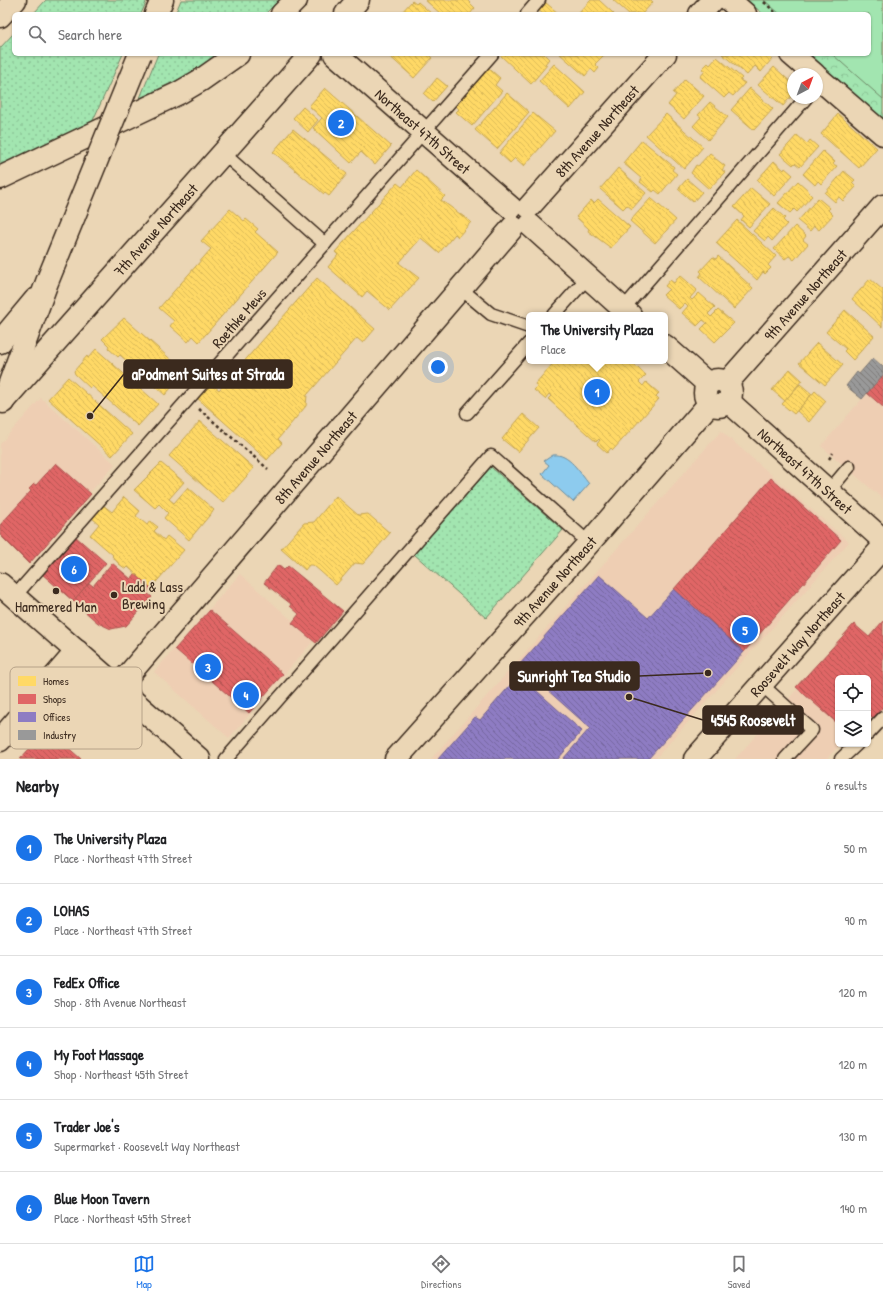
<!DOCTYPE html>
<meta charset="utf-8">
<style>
body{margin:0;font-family:"Patrick Hand",sans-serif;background:#f2f2f2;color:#202124}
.controls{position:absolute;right:12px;bottom:12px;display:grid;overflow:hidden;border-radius:6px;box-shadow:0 1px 3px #0004}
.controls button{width:36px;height:36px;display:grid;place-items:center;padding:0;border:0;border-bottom:1px solid #e0e0e0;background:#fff;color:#202124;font:20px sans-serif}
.compass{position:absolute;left:787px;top:68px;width:36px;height:36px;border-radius:50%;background:#fff;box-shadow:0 1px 3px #0004;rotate:41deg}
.you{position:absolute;left:438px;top:367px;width:14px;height:14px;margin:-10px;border:3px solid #fff;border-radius:50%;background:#1a73e8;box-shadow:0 0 0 6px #1a73e833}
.badge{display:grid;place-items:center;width:26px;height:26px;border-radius:50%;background:#1a73e8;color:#fff;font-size:13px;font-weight:700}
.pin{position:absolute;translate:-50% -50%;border:2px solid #fff;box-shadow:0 1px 4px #0006}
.popup{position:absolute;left:526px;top:312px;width:142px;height:52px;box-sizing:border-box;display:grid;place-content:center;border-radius:6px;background:#fff;filter:drop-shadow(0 1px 3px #0005);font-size:13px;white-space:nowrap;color:#757577}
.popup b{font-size:15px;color:#202124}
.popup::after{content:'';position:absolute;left:50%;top:100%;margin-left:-8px;border:8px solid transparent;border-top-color:#fff}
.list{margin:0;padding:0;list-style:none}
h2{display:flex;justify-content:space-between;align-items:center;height:52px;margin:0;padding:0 16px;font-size:17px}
h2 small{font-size:13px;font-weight:400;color:#757577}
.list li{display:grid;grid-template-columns:26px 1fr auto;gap:12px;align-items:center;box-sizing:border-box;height:72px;padding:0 16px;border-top:1px solid #e0e0e0}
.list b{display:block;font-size:15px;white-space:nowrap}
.list p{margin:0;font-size:13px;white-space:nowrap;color:#757577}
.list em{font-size:13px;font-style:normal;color:#757577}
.icon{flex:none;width:22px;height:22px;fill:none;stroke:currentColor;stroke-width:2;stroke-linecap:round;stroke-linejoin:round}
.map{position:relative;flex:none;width:883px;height:759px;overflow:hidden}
.search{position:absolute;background:#fff;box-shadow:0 1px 3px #0004;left:12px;right:12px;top:12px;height:44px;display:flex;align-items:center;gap:10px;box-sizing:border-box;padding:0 14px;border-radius:6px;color:#757577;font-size:15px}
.sheet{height:484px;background:#fff}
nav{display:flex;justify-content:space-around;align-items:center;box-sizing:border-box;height:56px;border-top:1px solid #e0e0e0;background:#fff;font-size:11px;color:#757577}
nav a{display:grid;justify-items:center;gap:2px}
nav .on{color:#1a73e8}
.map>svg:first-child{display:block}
.built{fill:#eeceb3}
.grass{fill:url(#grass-dots);stroke:#6e8867}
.park{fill:url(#park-crowns);stroke:#6e8867}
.pitch{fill:#a2e5b0;stroke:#6e8867}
.water{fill:#8dcbee;stroke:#6c8b9b}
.homes{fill:url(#homes-back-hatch);stroke:#c4a450}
.shops{fill:url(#shops-back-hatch);stroke:#ae5450}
.offices{fill:url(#offices-back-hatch);stroke:#756392}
.industry{fill:url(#industry-back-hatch);stroke:#7d7874}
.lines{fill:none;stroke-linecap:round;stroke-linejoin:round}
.lane-casing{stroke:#3b2a1e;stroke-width:15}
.street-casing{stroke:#3b2a1e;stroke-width:25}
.secondary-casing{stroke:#3b2a1e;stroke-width:25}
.highway-casing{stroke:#3b2a1e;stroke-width:25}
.path{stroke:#3b2a1e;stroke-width:2.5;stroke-dasharray:3 3;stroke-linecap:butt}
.lane{stroke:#ebd6b5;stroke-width:12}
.street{stroke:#ebd6b5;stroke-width:22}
.secondary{stroke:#ebd6b5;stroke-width:22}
.highway{stroke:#ebd6b5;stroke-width:22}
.highway-bridge-casing{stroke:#3b2a1e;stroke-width:25;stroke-linecap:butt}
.highway-bridge{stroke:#ebd6b5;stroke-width:22}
.poi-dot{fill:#3b2a1e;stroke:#ebd6b5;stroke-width:1.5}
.labels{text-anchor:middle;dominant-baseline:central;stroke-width:4;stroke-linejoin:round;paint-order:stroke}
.street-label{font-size:15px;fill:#3b2a1e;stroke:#ebd6b5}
.poi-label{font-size:15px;fill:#3b2a1e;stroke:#ebd6b5;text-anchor:start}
.key{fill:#ebd6b5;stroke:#b6a288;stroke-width:1}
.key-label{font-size:11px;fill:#3b2a1e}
.leader{fill:none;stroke:#3b2a1e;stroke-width:1.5}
.callout-dot{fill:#3b2a1e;stroke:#ebd6b5;stroke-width:1.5}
.callout{fill:#3b2a1e;stroke:#3b2a1e;stroke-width:1.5}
.callout-label{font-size:16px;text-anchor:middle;font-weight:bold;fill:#fff}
</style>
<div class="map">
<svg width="883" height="759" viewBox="0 0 883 759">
<defs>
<pattern id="grass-dots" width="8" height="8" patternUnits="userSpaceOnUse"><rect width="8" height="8" fill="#a2e5b0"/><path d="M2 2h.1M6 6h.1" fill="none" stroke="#8cc597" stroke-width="1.8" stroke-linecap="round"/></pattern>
<pattern id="park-crowns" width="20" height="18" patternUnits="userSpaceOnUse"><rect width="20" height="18" fill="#a2e5b0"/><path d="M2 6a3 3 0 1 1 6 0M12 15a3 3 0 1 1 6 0" fill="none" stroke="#8cc597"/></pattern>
<pattern id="homes-back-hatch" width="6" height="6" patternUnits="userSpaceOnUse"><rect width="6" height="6" fill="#ffd966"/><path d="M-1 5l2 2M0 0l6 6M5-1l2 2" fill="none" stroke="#dbba58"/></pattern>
<pattern id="shops-back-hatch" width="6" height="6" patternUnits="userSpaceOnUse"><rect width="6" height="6" fill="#e06666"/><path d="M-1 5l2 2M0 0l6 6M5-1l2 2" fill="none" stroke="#b75453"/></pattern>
<pattern id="offices-back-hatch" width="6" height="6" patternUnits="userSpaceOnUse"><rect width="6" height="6" fill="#8e7cc3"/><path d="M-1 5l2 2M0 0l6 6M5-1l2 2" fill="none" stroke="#75669e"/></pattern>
<pattern id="industry-back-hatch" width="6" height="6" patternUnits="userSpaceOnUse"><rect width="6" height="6" fill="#999"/><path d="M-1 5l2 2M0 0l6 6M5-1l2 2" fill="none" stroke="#7e7d7c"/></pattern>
</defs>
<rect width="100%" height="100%" fill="#ebd6b5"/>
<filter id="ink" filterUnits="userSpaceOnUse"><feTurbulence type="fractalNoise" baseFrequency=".025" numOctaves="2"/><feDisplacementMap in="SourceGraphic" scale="8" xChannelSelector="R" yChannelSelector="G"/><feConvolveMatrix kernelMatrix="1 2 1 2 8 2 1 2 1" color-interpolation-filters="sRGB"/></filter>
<g filter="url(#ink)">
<g class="built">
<path d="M883 375V499L821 446Z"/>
<path d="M41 398 115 464 29 562 0 536V444Z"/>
<path d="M721 431 849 542 655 759H431Z"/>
<path d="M240 574 314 640 229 738 154 672Z"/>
<path d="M799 687 838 722V744H841L826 759H735Z"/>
</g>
<g class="grass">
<path d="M46 0H147L141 14H33Z"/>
<path d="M181 0H279L265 14H175Z"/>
<path d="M14 33V54H123L90 127 0 169V48Z"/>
<path d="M158 54H219L190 74 140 98Z"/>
<path d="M491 467 563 530 486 618 414 554Z"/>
</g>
<path class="park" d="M747 0H883V120L808 54H869V14H763Z"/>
<path class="pitch" d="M764 0H883V99L833 55 826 54H869V14H780Z"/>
<path class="water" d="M553 455C569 453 580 473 589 484L573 502 542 474 549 465 544 461Z"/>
<g class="homes">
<path d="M425 0H467L475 8 470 14H441Z"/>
<path d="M591 0H599L614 14H578Z"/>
<path d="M613 0H651L653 2 642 14 638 13 629 14Z"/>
<path d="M412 1 416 4 418 2 432 14H400Z"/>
<path d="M545 2 559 14H543L538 10Z"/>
<path d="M387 54H428L432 58 414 78Z"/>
<path d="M501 54H544L549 59 545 64 547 65 531 84 500 55Z"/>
<path d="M560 54H603L604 55 595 64 599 68 595 73 591 69 585 76Z"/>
<path d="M722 54H767L772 59 761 72 755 66 747 75Z"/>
<path d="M717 57 742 78 740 80 745 83 733 96 729 93 724 98 700 77 705 71 702 69 708 63 710 65Z"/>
<path d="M554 64 585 92 570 109 539 81Z"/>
<path d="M485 65 500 78 495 85 502 91 472 126 456 112 459 109 452 103Z"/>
<path d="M774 67 793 84V94L783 106 758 85Z"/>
<path d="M437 78 447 86 433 102 424 94Z"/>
<path d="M685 79 704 96 684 119 668 105 676 95 673 93Z"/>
<path d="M325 88 391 146 375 165 361 152 351 163 313 128 322 118 309 106Z"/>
<path d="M750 88 773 109 754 130 731 110Z"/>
<path d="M507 93 529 112 497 149 475 130Z"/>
<path d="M710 102 728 117 708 140 693 126 701 117 698 115Z"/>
<path d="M303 107 318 120 308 132 293 118Z"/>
<path d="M533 113 555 131 524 166 515 158 510 163 499 153Z"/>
<path d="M666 114 703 147 684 169 646 135Z"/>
<path d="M838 114 877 148 859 168 821 134Z"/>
<path d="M293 129 347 174 329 196 325 193 324 194 273 152Z"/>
<path d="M797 135 807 144 810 140 818 147 800 167 795 163 793 165 780 154Z"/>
<path d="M642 140 674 167 672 170 677 174 660 194 655 190 653 192 640 182 642 179 623 163Z"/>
<path d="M823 151 835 162 833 164 837 166 821 184 818 181 815 185 803 174Z"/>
<path d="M710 153 715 157 714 159H716L725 166 722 170 725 172 709 189 691 173 696 165 698 166Z"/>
<path d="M774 161 784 170 785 168 793 175 774 196 757 180Z"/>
<path d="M618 168 646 193 632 209 627 205 623 209 600 189Z"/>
<path d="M416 170 445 196 441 200 471 222 458 237 455 234 439 253 421 238 399 263 419 278 390 310 367 291 362 297 328 267 338 255 335 252 397 183 402 187Z"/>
<path d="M844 171 855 180 852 183 856 187 843 201 839 197 835 202 825 193Z"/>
<path d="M687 179 702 192 693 202 678 189Z"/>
<path d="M798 181 809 191 808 192 812 196 797 212 794 209 790 213 778 203Z"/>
<path d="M751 188 770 204 749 227 741 220 744 216 734 207Z"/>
<path d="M651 198 676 220 655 243 630 221Z"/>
<path d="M818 198 830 208 828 210 833 215 819 230 814 226 810 231 798 221Z"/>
<path d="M598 199 630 227 611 248 588 231 589 229 576 217 591 200 594 203Z"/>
<path d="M774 208 785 218 783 220 787 224 772 241 768 237 765 241 753 231Z"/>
<path d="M230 209 244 221 246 219 258 229 255 232 278 252 199 342 193 336 188 342 170 326 174 321 159 308 211 249 201 241Z"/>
<path d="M737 220 776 256 768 265 771 268 765 274 763 272 757 280 716 243Z"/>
<path d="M795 226 806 236 803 240 808 244 794 260 789 256 785 259 774 249Z"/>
<path d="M718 256 753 288 734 309 699 277 702 273 700 271 713 257 716 259Z"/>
<path d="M680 275 697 290 690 298 692 300 699 293 715 307 708 314 711 317 718 310 734 323 715 342 701 329 707 323 703 320 697 326 682 313 688 306 685 303 679 309 663 295 669 289 665 286 670 280 674 283Z"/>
<path d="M317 278 375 329 363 343 357 338 307 395 306 406 278 439 282 443 267 460 196 397 209 382 219 390Z"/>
<path d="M870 279 883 290 882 327 852 299Z"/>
<path d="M845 310 874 336 853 360 844 351 846 349 826 332Z"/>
<path d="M124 318 185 372 165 395 120 355 118 357 108 348 109 346 102 339Z"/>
<path d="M817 343 843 365 825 385 799 363Z"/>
<path d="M96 349 158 404 138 426 92 386 90 388 75 374 74 371 87 356 88 358Z"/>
<path d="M555 361H630L646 375 639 382 643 386 646 382 659 393 656 396 659 399 613 450 611 448 607 453 597 444 600 440 599 439 596 442 548 399 551 396 549 394 545 399 534 390 537 387 535 384Z"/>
<path d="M790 369 802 380 785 401 772 390Z"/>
<path d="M68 377 132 434 112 456 48 399Z"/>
<path d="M800 384 812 394 794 414 782 404Z"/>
<path d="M815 391 826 401 809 422 797 411Z"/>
<path d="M523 414 539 428 518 452 502 439Z"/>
<path d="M200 421 254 468 223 503 169 456Z"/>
<path d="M161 463 184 482 169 499 174 503 188 487 214 510 189 540 164 518 168 513 159 504 155 508 134 490Z"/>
<path d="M336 496 358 515 368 514 390 533 363 564 355 563 336 585 313 565H309L305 570 281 549 304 523 314 522Z"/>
<path d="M124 497 140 511 136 516 147 525 150 521 158 527 154 531 164 540 167 536 184 550 151 588 128 567 126 569 119 564 112 556 113 555 90 535 99 524 92 518 103 505 112 512Z"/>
</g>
<g class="shops">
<path d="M883 375V407L867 393Z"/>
<path d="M56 463 91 494 29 564 0 535V525L31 491 29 489 34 484 36 485Z"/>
<path d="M771 478 841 540 744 652 674 589Z"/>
<path d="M75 536 106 563 73 601 42 574Z"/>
<path d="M112 563 131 579 135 574 151 588 147 593 152 597 126 626 111 629 98 623 73 601 89 583 93 586Z"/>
<path d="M278 565 284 570 288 566 343 611 316 643 292 623 299 614 290 606 291 604 264 583Z"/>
<path d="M210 610 283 674 249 713 175 649Z"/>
<path d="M883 621V707L873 718 870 716 868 718V678H838V724L796 687 854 624 869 637Z"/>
<path d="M47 729 81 759H20Z"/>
</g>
<g class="offices">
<path d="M599 575 648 618 674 589 744 652 648 759H563L590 728 519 665Z"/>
<path d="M519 675 582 731 558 759H438L475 717 480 720Z"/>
</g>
<g class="industry">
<path d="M873 358 883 367V375L873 386 859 374Z"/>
<path d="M857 372 873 386 862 399 846 386Z"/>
</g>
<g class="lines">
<defs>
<g id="lane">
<path d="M527 14 539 0"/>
<path d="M223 153 325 244"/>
<path d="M460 288 491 314 529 327"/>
<path d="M623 309 806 98"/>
<path d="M554 315 588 277"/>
<path d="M467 413 529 343"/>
<path d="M828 492 849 467"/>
<path d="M14 597 492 54"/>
<path d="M762 685 812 730 785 759"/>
<path d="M868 734 883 718"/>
<path d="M226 759 491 456 589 543"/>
<path d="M841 759 857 744"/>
</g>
<g id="street">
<path d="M729 0 745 14"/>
<path d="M700 14 713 0"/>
<path id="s1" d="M335 54 511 208"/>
<path d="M791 54 814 74"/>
<path d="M817 77 883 134"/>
<path id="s2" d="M529 207 665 54"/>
<path d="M530 225 630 315"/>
<path d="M665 346 708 384"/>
<circle cx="718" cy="393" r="13"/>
<path id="s3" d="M727 383 883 206"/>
<path id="s4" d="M728 401 883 540"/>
<path id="s5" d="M118 687 513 227"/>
<path d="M0 740 77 651"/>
<path id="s6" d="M396 759 589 543 710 403"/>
</g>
<g id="secondary">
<path d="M346 14 358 0"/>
<path id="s7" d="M4 400 311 54"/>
<path d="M0 584 199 759"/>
<path id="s8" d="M695 759 883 547"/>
</g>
<g id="highway">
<path d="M156 14 162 0"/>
<path d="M282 14 296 0"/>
<path d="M0 16 15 0"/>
<path d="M0 178 179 93 201 80 238 54"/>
<path d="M0 342 35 300"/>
<path d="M3 402 47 282 74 216"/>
</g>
</defs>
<use href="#lane" class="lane-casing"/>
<use href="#street" class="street-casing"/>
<use href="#secondary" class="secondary-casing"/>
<use href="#highway" class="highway-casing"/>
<g class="path">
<path d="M764 2 777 14"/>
<path d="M199 409 268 469"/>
<path d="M829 459 833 453"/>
</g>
<use href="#lane" class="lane"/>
<use href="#street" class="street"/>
<use href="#secondary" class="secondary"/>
<use href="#highway" class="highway"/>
<defs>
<path id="highway-bridge" d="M74 216 140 54"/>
</defs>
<use href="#highway-bridge" class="highway-bridge-casing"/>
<use href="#highway-bridge" class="highway-bridge"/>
</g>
</g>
<g class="poi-dot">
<circle cx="56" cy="591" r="4"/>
<circle cx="114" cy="595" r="4"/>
</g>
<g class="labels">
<g class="street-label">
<text stroke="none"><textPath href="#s1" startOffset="117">Northeast 47th Street</textPath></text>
<text stroke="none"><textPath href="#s2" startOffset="102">8th Avenue Northeast</textPath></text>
<text stroke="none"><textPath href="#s7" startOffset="228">7th Avenue Northeast</textPath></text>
<text stroke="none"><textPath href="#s3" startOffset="118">9th Avenue Northeast</textPath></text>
<text transform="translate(239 318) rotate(-49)">Roethke Mews</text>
<text stroke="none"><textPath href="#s5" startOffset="303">8th Avenue Northeast</textPath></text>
<text stroke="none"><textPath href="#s4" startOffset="104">Northeast 47th Street</textPath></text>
<text stroke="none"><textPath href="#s6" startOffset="238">9th Avenue Northeast</textPath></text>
<text stroke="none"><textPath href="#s8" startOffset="154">Roosevelt Way Northeast</textPath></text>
</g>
<g class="poi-label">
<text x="122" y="586">Ladd &amp; Lass<tspan x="122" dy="17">Brewing</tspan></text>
<text x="56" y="606" text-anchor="middle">Hammered Man</text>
</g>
</g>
<rect x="10" y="667" width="132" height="82" rx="6" class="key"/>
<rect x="18" y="676" width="18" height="10" fill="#ffd966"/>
<rect x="18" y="694" width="18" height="10" fill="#e06666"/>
<rect x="18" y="712" width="18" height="10" fill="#8e7cc3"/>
<rect x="18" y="730" width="18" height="10" fill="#999"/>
<g class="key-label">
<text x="43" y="685">Homes</text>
<text x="43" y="703">Shops</text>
<text x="43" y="721">Offices</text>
<text x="43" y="739">Industry</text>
</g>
<path class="leader" d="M90 416L124 374M708 673L639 676M629 697L703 720"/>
<g class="callout-dot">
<circle cx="90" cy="416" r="4"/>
<circle cx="708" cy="673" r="4"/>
<circle cx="629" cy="697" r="4"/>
</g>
<g class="callout">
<rect x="124" y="360" width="168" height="28" rx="4"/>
<rect x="510" y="662" width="129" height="28" rx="4"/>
<rect x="703" y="706" width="100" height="28" rx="4"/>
</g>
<g class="callout-label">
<text x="208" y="380">aPodment Suites at Strada</text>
<text x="574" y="682">Sunright Tea Studio</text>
<text x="753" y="726">4545 Roosevelt</text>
</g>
</svg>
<div class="controls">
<button><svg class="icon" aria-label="locate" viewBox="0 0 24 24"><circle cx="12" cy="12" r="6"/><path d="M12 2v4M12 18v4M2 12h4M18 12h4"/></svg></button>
<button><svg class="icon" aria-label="layers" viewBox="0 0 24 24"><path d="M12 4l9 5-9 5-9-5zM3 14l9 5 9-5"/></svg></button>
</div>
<svg class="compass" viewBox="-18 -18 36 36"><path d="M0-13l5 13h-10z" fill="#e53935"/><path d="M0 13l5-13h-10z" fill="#757577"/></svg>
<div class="you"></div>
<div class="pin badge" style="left:597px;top:392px">1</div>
<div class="popup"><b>The University Plaza</b>Place</div>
<div class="pin badge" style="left:341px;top:123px">2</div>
<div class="pin badge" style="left:208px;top:667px">3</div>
<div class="pin badge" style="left:246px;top:695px">4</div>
<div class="pin badge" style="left:745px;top:630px">5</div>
<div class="pin badge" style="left:74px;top:569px">6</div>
<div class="search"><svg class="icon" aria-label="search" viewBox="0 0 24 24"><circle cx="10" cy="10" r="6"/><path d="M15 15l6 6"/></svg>Search here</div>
</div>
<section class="sheet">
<h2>Nearby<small>6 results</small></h2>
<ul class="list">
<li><span class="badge">1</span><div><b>The University Plaza</b><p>Place · Northeast 47th Street</p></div><em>50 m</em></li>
<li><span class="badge">2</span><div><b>LOHAS</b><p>Place · Northeast 47th Street</p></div><em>90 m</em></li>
<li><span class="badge">3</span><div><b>FedEx Office</b><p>Shop · 8th Avenue Northeast</p></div><em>120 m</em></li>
<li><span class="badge">4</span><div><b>My Foot Massage</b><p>Shop · Northeast 45th Street</p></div><em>120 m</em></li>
<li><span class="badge">5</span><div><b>Trader Joe's</b><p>Supermarket · Roosevelt Way Northeast</p></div><em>130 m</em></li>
<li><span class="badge">6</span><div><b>Blue Moon Tavern</b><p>Place · Northeast 45th Street</p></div><em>140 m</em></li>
</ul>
</section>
<nav>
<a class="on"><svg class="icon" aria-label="map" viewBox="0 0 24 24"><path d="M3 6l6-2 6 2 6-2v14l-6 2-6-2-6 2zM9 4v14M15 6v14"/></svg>Map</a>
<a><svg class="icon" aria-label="directions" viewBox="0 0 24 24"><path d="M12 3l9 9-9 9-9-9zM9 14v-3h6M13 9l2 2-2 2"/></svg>Directions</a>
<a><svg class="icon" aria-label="saved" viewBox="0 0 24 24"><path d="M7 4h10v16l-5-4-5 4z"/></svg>Saved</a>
</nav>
